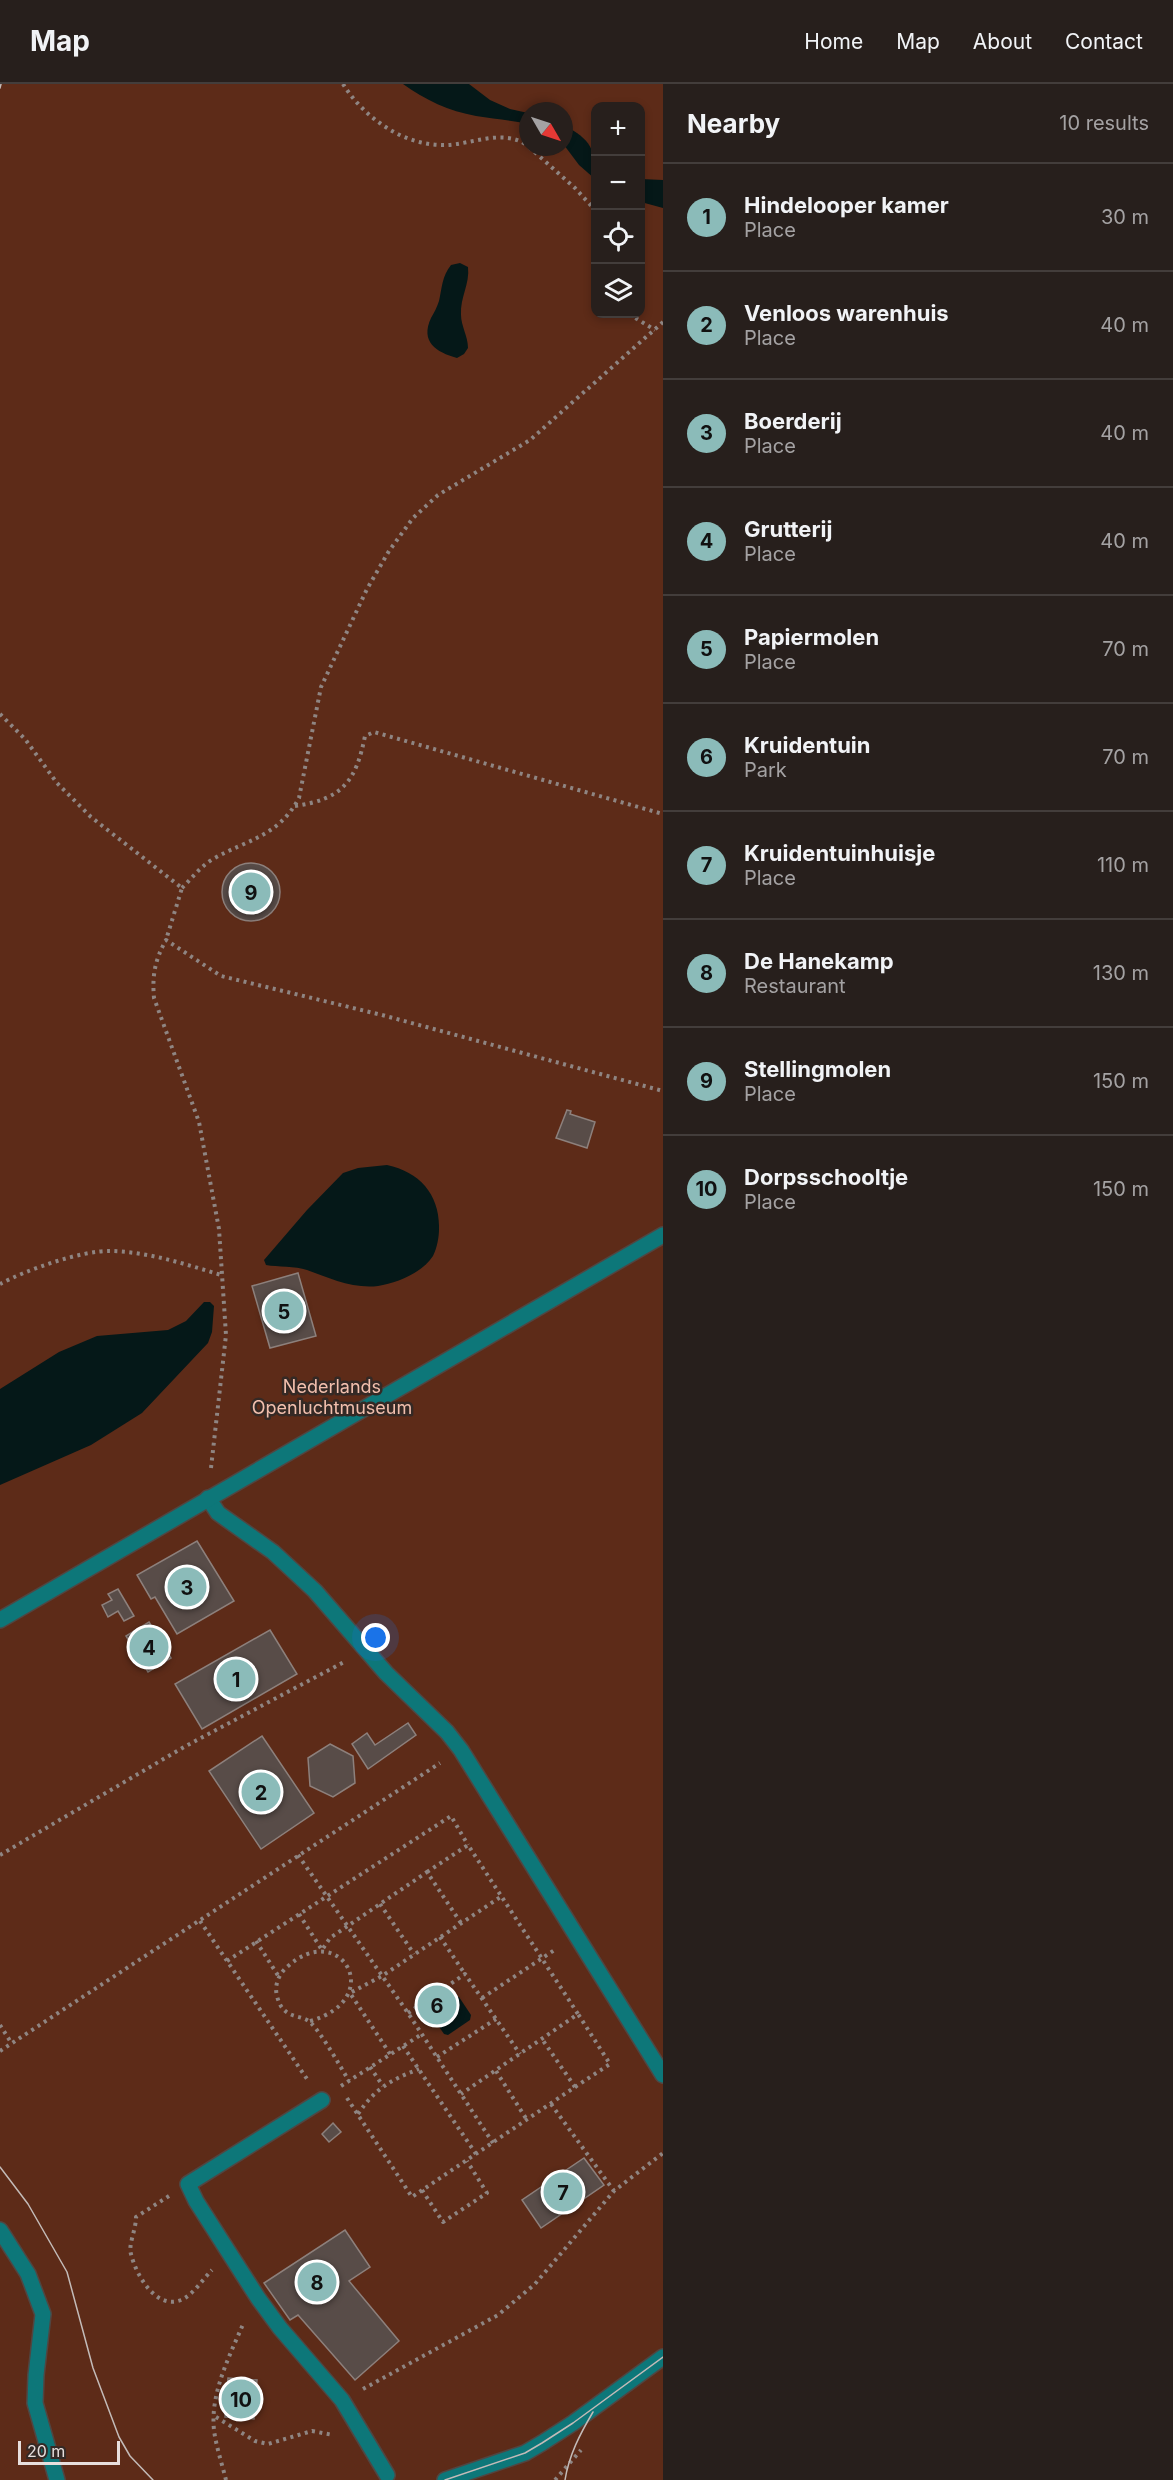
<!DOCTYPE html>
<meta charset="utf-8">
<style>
body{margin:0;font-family:Inter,sans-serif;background:#332c29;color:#f1f3f6}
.controls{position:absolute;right:18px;top:18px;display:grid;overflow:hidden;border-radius:12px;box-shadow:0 3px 9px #0003}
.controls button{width:54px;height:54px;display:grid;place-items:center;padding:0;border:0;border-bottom:2px solid #433d3b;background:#271f1c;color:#f1f3f6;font:30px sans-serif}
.compass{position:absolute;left:519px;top:18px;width:54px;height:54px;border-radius:50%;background:#271f1c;box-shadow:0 3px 9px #0003;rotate:129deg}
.scale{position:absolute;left:18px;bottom:15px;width:102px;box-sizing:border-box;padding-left:6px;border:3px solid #e7dfdd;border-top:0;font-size:16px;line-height:21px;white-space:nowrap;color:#e7dfdd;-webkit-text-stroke:4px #342925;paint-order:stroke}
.you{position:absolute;left:376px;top:1554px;width:21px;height:21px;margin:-15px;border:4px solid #fff;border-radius:50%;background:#1a73e8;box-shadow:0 0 0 9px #1a73e833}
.badge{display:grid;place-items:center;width:39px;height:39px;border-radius:50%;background:#8bbbb9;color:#111;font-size:20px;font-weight:700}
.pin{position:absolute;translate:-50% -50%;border:3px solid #fff;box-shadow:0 2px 6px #0006}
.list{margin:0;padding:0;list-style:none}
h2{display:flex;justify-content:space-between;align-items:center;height:78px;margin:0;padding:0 24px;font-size:26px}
h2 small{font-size:20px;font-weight:400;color:#a4a2a3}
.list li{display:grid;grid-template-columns:39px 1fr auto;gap:18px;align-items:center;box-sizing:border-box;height:108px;padding:0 24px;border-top:2px solid #433d3b}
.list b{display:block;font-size:22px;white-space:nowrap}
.list p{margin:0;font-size:20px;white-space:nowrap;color:#a4a2a3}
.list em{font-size:20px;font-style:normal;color:#a4a2a3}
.icon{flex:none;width:33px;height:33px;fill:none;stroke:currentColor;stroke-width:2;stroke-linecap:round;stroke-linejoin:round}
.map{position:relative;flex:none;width:663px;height:2396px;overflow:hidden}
header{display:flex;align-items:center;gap:36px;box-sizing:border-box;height:84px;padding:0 30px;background:#271f1c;border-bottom:2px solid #433d3b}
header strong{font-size:28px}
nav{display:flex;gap:33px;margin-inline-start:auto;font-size:21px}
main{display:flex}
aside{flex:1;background:#271f1c}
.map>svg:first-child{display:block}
.green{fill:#5d2b18;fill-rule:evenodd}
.water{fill:#051818}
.building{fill:#584c48;stroke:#8d807c;stroke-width:1.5}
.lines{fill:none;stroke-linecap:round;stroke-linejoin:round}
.lane-casing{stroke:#514642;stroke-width:18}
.street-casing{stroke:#514642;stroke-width:18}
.path{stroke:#8f8582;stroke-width:4;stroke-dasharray:3 4.5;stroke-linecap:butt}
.lane{stroke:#0d7779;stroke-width:15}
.street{stroke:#0d7779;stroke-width:15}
.tram{stroke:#c3bbb8;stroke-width:1.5}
.labels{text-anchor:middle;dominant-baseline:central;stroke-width:5;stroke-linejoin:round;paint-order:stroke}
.park-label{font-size:18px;fill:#f2bfad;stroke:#342925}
</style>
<header>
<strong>Map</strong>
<nav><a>Home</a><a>Map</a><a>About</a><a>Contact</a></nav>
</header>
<main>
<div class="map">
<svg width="663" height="2396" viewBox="0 0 663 2396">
<rect width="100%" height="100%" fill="#342925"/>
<path class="green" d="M0 0H663V2396H0ZM596 22H640V230H596ZM528 27H564V63H528Z"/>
<g class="water">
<path d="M403 0H469L490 16 510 25 528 29V40C511 36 494 35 476 32 449 27 425 16 403 0Z"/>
<path d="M564 41C591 56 596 65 595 95L579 81 564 61Z"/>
<path d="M641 95 663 96V124L641 118Z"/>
<path d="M460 179 468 183C470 200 460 213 461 231 461 242 468 252 468 264L464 270 457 274C436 268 420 258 431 234 434 229 437 223 439 217 442 204 442 192 451 181Z"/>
<path d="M387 1081C420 1088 440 1111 439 1145 439 1153 437 1164 433 1172 422 1189 397 1199 378 1202 353 1205 329 1194 307 1186 295 1182 278 1183 266 1181L264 1176 307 1126 343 1089 358 1084Z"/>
<path d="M204 1218H210L214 1222 212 1248 208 1259 142 1329 91 1361 0 1401V1305L59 1268 97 1252 168 1246 186 1237Z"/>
<path d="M454 1912 459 1913 471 1931 470 1936 448 1951 444 1950 431 1931 432 1927Z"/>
</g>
<g class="building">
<circle cx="251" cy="808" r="29"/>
<path d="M567 1026 571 1027 570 1030 595 1038 587 1064 556 1054Z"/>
<path d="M298 1189 316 1252 270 1264 252 1202Z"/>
<path d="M197 1457 234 1517 177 1550 155 1513 151 1515 137 1491Z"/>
<path d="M118 1505 134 1532 124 1537 118 1527 108 1533 102 1521 112 1516 108 1510Z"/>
<path d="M149 1538 171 1574 148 1588 126 1552Z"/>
<path d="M270 1546 297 1590 202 1645 175 1600Z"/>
<path d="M408 1639 416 1651 368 1685 352 1660 367 1649 375 1661Z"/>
<path d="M262 1652 314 1729 261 1765 209 1687Z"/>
<path d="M330 1660 353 1672 355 1699 333 1713 310 1702 308 1674Z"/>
<path d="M333 2039 341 2048 329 2058 322 2050Z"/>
<path d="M584 2074 604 2101 541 2144 522 2116Z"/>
<path d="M345 2146 370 2183 349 2197 399 2257 355 2296 298 2231 290 2236 264 2199Z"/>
<path d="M228 2294 257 2296 254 2335 225 2333Z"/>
</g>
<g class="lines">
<defs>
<path id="lane" d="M445 2396 525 2369 542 2359 573 2339 663 2273"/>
<g id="street">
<path d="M208 1414 218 1429 273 1468 315 1507 386 1589 447 1648 461 1666 663 1991"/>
<path d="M0 1536 663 1151"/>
<path d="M322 2016 188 2100 196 2117 258 2214 280 2244 342 2316 387 2391"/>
<path d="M0 2146 28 2190 43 2230 36 2291 35 2319 57 2396"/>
</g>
</defs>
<use href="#lane" class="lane-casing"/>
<use href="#street" class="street-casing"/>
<g class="path">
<path d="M343 0C364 34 405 63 447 61 472 60 505 44 528 62"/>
<path d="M529 63 575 104 596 127"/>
<path d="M596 186V194"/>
<path d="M629 230 655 246"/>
<path d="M0 630 25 655 57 699 91 733 182 804 166 856"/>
<path d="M295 722C343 715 356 697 365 652L374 648 663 730"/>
<path d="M182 804C192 794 201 782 213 775 248 755 278 753 299 714L321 603 367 505 389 467 413 434 438 411 530 356 663 238"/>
<path d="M0 1200C26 1186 82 1166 111 1167 149 1168 185 1180 221 1191"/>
<path d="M211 1384 226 1251 219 1145 199 1038 154 914C152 891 155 876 166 856L221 892 382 931 663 1007"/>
<path d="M0 1771 184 1663 344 1578"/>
<path d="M298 1771 408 1929 493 2059"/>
<path d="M427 1788 468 1761 578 1930 461 2010"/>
<path d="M380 1820 414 1870"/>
<path d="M299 1830 322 1866 330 1854 427 1788 461 1839"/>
<path d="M200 1837 307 1995"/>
<path d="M440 1853 465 1890"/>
<path d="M256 1857 279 1893"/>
<path d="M227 1877 451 1732 468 1761"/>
<path d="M482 1914 556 1865"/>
<path d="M408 1929 465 1890 520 1970"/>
<path d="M310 1937C388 1915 340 1834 287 1883 279 1890 274 1901 277 1912 283 1937 301 1929 311 1939 322 1950 340 1982 349 1997"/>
<path d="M0 1941 12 1960"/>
<path d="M403 1962 476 2070"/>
<path d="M0 1967 440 1679"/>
<path d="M390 1970 350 1909 382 1892 502 1812"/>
<path d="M437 1973 496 1935"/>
<path d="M370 1983 383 2002"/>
<path d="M496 1987 527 2036"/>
<path d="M341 2002 422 1950"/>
<path d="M575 2003 610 1980 578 1930"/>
<path d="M347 2014 412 2113 575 2003 542 1955"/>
<path d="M551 2020 614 2107"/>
<path d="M358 2030C375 2005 390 1996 419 1985"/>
<path d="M422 2106 443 2138 487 2109 467 2077"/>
<path d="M169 2112 136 2133C136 2146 128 2161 131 2170 136 2191 156 2226 181 2216 193 2211 203 2195 212 2186"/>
<path d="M363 2305 498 2231 535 2200 614 2107 663 2069"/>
<path d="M216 2333 255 2357 268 2360 312 2347 333 2351"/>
<path d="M226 2396C222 2380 216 2362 214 2346 210 2309 230 2271 244 2238"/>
<path d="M555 2396 581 2366"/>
</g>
<use href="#lane" class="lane"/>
<use href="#street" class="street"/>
<g class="tram">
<path d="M0 4 1 0"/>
<path d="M0 2083 28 2120 67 2188 93 2284 119 2353 130 2372 153 2396"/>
<path d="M445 2396 525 2369 542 2359 573 2339 663 2273"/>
<path d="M565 2396C569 2371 580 2350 593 2328"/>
</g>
</g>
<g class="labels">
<g class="park-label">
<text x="332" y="1302">Nederlands<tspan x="332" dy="21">Openluchtmuseum</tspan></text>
</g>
</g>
</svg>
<div class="controls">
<button>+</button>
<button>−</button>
<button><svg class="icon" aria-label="locate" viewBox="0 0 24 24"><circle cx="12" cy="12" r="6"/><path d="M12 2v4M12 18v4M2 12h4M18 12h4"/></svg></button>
<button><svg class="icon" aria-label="layers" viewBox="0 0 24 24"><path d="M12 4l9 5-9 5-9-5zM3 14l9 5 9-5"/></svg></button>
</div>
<svg class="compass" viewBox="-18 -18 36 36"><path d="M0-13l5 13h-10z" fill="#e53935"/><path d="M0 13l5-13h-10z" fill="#a4a2a3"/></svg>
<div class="scale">20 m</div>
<div class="you"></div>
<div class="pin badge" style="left:236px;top:1595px">1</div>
<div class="pin badge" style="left:261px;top:1708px">2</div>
<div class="pin badge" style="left:187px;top:1503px">3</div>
<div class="pin badge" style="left:149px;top:1563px">4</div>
<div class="pin badge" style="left:284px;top:1227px">5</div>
<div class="pin badge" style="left:437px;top:1921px">6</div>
<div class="pin badge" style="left:563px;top:2108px">7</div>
<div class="pin badge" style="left:317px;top:2198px">8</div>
<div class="pin badge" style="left:251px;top:808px">9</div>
<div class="pin badge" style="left:241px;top:2315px">10</div>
</div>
<aside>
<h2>Nearby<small>10 results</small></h2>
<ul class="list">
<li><span class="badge">1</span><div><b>Hindelooper kamer</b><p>Place</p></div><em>30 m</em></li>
<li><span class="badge">2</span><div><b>Venloos warenhuis</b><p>Place</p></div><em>40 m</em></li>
<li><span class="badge">3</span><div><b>Boerderij</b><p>Place</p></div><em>40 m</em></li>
<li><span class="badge">4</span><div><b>Grutterij</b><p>Place</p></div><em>40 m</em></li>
<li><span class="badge">5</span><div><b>Papiermolen</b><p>Place</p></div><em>70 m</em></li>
<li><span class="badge">6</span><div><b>Kruidentuin</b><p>Park</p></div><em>70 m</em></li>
<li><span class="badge">7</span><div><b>Kruidentuinhuisje</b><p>Place</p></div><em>110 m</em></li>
<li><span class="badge">8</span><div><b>De Hanekamp</b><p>Restaurant</p></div><em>130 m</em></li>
<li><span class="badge">9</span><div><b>Stellingmolen</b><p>Place</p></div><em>150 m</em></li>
<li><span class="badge">10</span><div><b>Dorpsschooltje</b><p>Place</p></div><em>150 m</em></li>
</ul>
</aside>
</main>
